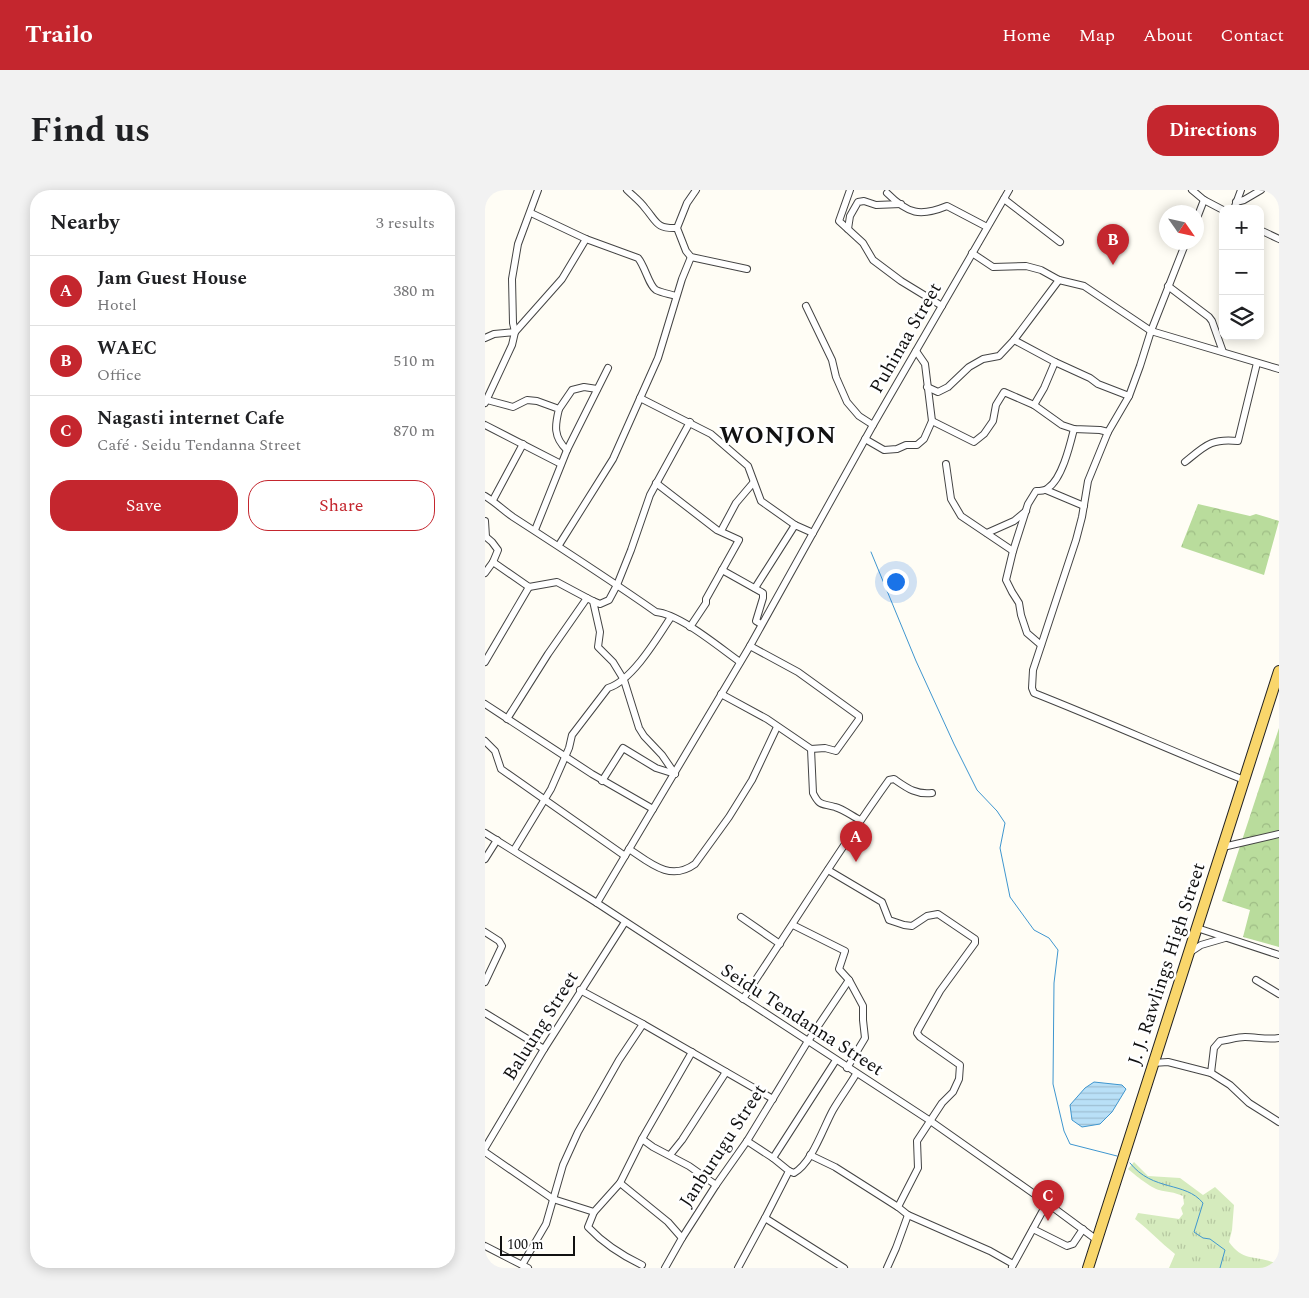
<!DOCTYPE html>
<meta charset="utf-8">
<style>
body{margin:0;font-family:Spectral,serif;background:#f2f2f2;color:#202124}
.controls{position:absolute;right:15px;top:15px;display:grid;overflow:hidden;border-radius:10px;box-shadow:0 2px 12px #0003}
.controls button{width:45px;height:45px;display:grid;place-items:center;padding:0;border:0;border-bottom:1px solid #e0e0e0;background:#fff;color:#202124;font:25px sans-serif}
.compass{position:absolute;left:674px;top:15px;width:45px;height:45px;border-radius:50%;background:#fff;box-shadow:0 2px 12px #0003;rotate:124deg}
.scale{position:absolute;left:15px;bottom:12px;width:75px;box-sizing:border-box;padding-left:5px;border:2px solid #111;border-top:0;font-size:14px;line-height:18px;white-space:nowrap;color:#111;-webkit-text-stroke:4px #fff;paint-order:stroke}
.you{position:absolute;left:410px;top:391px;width:18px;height:18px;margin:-12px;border:4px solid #fff;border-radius:50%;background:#1a73e8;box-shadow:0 0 0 8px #1a73e833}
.badge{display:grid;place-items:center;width:32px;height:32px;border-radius:50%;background:#c4262e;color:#fff;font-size:16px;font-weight:700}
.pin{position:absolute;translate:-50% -41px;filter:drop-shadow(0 1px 2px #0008)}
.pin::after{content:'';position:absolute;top:26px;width:18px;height:15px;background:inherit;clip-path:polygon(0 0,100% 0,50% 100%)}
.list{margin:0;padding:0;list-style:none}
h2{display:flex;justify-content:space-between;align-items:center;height:65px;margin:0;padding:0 20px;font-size:21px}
h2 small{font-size:16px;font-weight:400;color:#757577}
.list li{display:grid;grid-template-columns:32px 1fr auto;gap:15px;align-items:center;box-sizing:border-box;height:70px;padding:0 20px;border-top:1px solid #e0e0e0}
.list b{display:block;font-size:19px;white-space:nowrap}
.list p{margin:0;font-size:16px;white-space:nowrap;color:#757577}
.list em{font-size:16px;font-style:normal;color:#757577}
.actions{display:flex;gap:10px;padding:15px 20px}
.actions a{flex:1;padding:11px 0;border:1px solid #c4262e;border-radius:20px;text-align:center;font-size:18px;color:#c4262e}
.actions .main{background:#c4262e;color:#fff}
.icon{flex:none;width:28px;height:28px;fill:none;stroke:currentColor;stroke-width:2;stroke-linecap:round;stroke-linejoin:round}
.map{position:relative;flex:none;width:794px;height:1078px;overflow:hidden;border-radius:20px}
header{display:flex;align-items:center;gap:30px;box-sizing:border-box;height:70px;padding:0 25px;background:#c4262e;color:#fff}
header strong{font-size:24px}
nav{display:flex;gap:28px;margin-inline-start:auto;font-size:18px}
.intro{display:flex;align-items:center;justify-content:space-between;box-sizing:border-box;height:120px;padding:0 30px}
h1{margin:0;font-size:35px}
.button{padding:12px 22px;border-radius:20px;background:#c4262e;color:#fff;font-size:18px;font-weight:700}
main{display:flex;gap:30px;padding:0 30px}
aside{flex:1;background:#fff;border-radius:20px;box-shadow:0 2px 12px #0003}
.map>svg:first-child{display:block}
.grass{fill:url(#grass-tufts)}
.forest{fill:url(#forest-crowns)}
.water{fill:url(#water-rules);stroke:#3f96cf}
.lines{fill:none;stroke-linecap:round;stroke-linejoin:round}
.stream{stroke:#3f96cf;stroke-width:1}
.street-casing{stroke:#444;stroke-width:8}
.primary-casing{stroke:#222;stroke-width:12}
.street{stroke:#fff;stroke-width:6}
.primary{stroke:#f9d66b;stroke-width:10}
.labels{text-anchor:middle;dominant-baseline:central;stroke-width:5;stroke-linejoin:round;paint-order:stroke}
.street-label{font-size:19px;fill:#111;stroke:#fff}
.district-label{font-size:24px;font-weight:bold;letter-spacing:1px;fill:#111;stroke:#fff}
</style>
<header>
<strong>Trailo</strong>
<nav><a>Home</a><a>Map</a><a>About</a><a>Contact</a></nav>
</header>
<div class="intro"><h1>Find us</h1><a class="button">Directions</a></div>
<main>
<aside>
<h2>Nearby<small>3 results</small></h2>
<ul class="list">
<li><span class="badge">A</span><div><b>Jam Guest House</b><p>Hotel</p></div><em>380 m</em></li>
<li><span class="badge">B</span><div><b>WAEC</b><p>Office</p></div><em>510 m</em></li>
<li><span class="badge">C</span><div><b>Nagasti internet Cafe</b><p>Café · Seidu Tendanna Street</p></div><em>870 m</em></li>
</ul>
<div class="actions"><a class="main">Save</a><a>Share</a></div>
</aside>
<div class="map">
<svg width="794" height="1078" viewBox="0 0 794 1078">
<defs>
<pattern id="grass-tufts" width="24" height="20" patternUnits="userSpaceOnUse" patternTransform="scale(1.25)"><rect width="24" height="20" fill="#d5ebbd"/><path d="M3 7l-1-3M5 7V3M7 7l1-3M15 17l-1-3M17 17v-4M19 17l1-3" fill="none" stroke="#b6c8a1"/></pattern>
<pattern id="forest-crowns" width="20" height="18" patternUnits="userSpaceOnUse" patternTransform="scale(1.25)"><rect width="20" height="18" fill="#b9dc9c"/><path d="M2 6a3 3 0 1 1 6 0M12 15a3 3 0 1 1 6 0" fill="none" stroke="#9ebc85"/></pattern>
<pattern id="water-rules" width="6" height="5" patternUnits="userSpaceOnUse" patternTransform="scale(1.25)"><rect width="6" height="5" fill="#b9e0f7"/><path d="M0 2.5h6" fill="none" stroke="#9ebfd3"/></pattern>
</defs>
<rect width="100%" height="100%" fill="#fffdf5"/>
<path class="grass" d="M649 972 663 986 695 988 718 1005 730 997 749 1015 747 1040 744 1052C758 1072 770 1065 790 1073L788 1078H684L690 1064C676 1053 664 1040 650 1029L653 1023 694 1029 698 1024 696 1018 699 1014 698 1006C689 1002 682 1002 674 1000 666 998 650 985 643 979Z"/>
<g class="forest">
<path d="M713 314 765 326 771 324 794 331 779 385 696 357Z"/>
<path d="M794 538V757L758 747 765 720 737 711Z"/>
</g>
<path class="water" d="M609 892 637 895 641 899 627 922 615 934 597 937 587 930 585 915 600 898Z"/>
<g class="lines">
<g class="stream">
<path d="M386 362 431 471 469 554 492 600 512 621 520 633 515 658 525 707 549 740 564 748 573 760 569 793 568 894 579 941 585 954 632 966"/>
<path d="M645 973C668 1002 700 991 718 1013L709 1042 718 1048 725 1049 740 1060 735 1078"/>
</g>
<defs>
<g id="street">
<path d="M142 0C148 6 155 11 160 18 172 32 171 39 192 38"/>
<path d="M211 0 202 13 192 38 201 61 206 67 262 79"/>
<path d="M365 0 354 31 378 53 388 70 416 91 457 116"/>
<path d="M707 0 719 10 738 20"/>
<path d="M402 3C423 24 435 27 462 16L502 37"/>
<path d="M519 9 575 52"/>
<path d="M751 12 759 10 776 0"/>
<path d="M749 19 756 0"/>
<path d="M46 23 101 49 153 68C160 76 164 96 171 100 177 103 185 104 191 106"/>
<path d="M712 28 719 10"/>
<path d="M363 39 365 26 373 12 379 11 391 15 416 14"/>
<path d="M775 40 794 49"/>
<path d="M701 52 666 141 655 176 644 206 623 242 603 291 597 327 591 350 548 480 547 498 549 503C620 531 689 562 759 590"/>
<path d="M487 63 508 77 541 76 556 80 574 90 599 96 666 141 794 179"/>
<path d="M683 96 724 127 727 131 738 162"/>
<path d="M321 116 347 170 351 187 362 212 374 226 388 235"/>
<path d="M0 148 9 144 30 142 77 89 101 49"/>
<path d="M529 150 570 172 605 188 613 194 644 206"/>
<path d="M442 197 453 202 463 197 484 177 498 169 514 166 529 150 574 90"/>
<path d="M155 208 226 244 263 276 276 311 310 335"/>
<path d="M2 210 28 217 42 210 52 211 74 219C70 235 68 247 82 260"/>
<path d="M0 213 27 155 30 142 28 133 27 89 33 54 53 0"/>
<path d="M549 215 559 198 570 172"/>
<path d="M74 219 87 200 99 197 112 199"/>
<path d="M447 231 489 252 499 244 508 231 511 215 519 202 549 215 577 235 589 239 615 240 623 242"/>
<path d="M0 235 76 274"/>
<path d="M380 249 399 260 412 259 421 255H432L439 249 447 231 440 174 431 161"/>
<path d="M700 272C720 256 726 248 753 251L772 173"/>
<path d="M461 274 466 309 476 326 528 361"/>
<path d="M171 293 232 340 254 350 221 409V413L205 437"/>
<path d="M561 300 599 316"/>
<path d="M0 306C10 312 18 320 28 327 76 358 124 389 171 422 195 424 235 458 255 472"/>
<path d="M8 310 38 254"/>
<path d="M0 331 1 347"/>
<path d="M50 340 82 260 123 178"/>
<path d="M236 341 251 313 268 293"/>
<path d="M502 343 529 331 541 321"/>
<path d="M0 346 7 352 13 360 8 372 0 383"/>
<path d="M74 355 128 269 173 168 197 89 206 67"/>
<path d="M8 372 44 397 72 392 102 408"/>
<path d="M237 380 278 403V408L271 431 276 434"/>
<path d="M270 398 310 335 328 343"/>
<path d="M556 455 542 443 536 425 534 413 527 402 521 390 528 361 543 314 551 301C556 301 560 301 563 298 577 289 585 255 589 239"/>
<path d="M265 456 313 482 374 526V529L351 561 340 558 326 559"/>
<path d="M0 472 44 397"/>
<path d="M236 504 282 529 326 559 328 603C335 617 337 613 350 617 358 619 367 626 375 630"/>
<path d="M0 514 107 584 168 619"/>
<path d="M22 529 63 464 102 408 108 411"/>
<path d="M0 551 10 561 16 579 140 666"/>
<path d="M190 584 177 565 159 546 154 538 139 490 128 472 113 457 115 442 108 411 115 414 124 410 132 395 146 360 165 305 205 232"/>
<path d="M117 591 138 558 171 578 190 584"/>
<path d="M0 643 112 713 444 930 562 1013 612 1050"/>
<path d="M738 657 794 644"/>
<path d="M144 659C165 673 185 692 210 674L244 627 267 590 292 537"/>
<path d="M29 660 66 599 84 558 87 545 123 498C147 491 173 447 186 427"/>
<path d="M0 669 12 650"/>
<path d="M343 680 397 712 404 730 419 735 427 736 442 726 453 724 490 749V753L455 801 433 840 432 843 435 847 475 875 474 889 468 902 457 913 432 951 433 978 413 1017 423 1025 505 1061 528 1074"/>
<path d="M112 713 265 456 388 235 524 0"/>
<path d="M256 727 295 754"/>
<path d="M308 735 360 761 354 779 364 790 378 816V830L380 848 362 878"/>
<path d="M712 738 794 765"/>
<path d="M0 742 14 751 17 756 0 792"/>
<path d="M704 763 716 755 740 748"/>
<path d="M771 790 794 804"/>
<path d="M95 800 158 834 288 909"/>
<path d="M258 809C307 736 353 661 404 590L409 589C422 598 431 605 447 603"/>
<path d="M0 823 59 859"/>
<path d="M668 873 683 872 726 883 729 858 735 851C744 850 752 847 760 847 772 847 782 850 794 848"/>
<path d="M726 883 745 895 764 913 794 932"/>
<path d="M157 949 168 957 204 976 231 995"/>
<path d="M262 951 288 968 351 870"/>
<path d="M0 958 59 859 140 732"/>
<path d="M0 962 68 1009 109 1022 135 993 157 949 207 862"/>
<path d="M185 965 197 950 241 882"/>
<path d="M325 965 350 977 413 1017"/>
<path d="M288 968 304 981 280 1028 359 1078"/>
<path d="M304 981 309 983C327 973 338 938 348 920 355 908 364 896 371 884"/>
<path d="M135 993 183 1032 197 1048"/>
<path d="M109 1022 103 1037C119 1054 136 1065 157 1075"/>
<path d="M548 1039 582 1056 588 1054 598 1039"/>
<path d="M0 1056 43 1078"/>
<path d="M37 1075 61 1034 78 975 93 942 134 870 158 834"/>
<path d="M527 1077 562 1013"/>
<path d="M180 1078 197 1048 231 995 262 951 323 851 364 790"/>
<path d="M253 1078 280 1028"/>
<path d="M402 1078 411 1058 423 1025"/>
</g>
<path id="primary" d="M603 1078 794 481"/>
</defs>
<use href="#street" class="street-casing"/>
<use href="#primary" class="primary-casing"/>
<use href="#street" class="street"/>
<use href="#primary" class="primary"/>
</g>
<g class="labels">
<g class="street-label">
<text transform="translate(421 148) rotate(-60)">Puhinaa Street</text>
<text transform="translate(682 774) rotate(-72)">J. J. Rawlings High Street</text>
<text transform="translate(317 830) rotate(33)">Seidu Tendanna Street</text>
<text transform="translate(56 836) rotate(-58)">Baluung Street</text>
<text transform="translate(238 956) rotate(-57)">Janburugu Street</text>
</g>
<g class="district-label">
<text x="293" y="246">WONJON</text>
</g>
</g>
</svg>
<div class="controls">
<button>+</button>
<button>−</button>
<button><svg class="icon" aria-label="layers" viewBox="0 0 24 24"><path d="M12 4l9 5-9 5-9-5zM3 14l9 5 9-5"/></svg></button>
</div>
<svg class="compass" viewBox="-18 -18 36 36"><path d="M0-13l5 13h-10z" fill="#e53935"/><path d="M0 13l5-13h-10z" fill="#757577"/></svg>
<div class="scale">100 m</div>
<div class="you"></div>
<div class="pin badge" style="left:371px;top:672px">A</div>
<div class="pin badge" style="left:628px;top:75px">B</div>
<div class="pin badge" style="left:563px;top:1031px">C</div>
</div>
</main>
